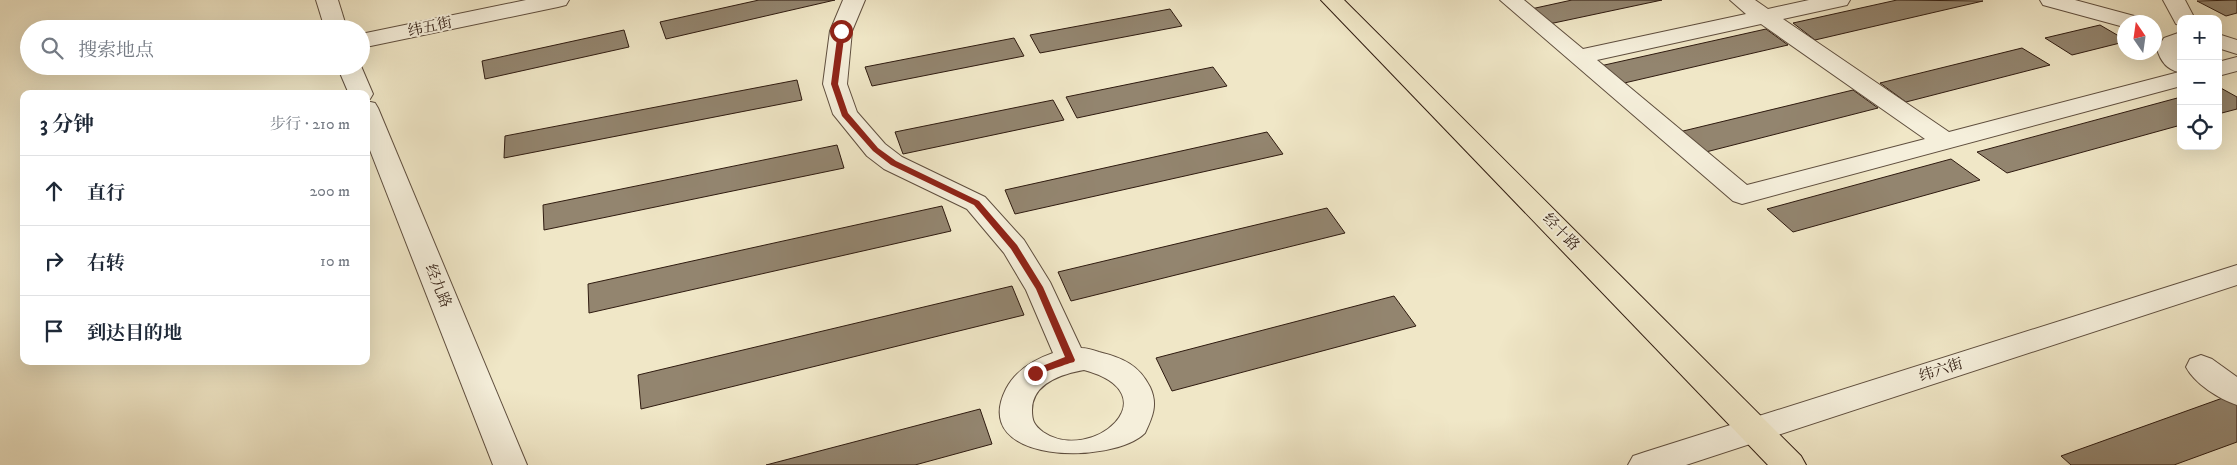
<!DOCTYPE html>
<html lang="zh">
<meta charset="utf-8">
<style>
body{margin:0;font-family:"IM FELL DW Pica","Noto Serif SC",serif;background:#f6f6f7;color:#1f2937}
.controls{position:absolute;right:15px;top:15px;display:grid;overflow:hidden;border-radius:10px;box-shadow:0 5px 20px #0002}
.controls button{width:45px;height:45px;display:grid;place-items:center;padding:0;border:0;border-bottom:1px solid #e0e1e3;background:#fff;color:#1f2937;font:25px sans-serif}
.compass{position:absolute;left:2117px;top:15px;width:45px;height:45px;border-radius:50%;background:#fff;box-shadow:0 5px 20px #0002;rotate:347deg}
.stop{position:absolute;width:15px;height:15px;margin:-11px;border:4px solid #8f2418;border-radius:50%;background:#fff}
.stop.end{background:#8f2418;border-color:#fff;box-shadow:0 1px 5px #0008}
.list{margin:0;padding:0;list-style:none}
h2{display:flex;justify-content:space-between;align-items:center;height:65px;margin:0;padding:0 20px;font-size:21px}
h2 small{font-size:16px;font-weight:400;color:#747a83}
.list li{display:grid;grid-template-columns:32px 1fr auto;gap:15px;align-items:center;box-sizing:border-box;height:70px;padding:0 20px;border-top:1px solid #e0e1e3}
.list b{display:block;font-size:19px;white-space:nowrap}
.list em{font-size:16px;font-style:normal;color:#747a83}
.icon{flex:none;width:28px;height:28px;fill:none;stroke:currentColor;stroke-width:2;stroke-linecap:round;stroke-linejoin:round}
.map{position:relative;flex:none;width:2237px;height:465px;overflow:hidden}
.search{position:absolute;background:#fff;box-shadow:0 5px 20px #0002;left:20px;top:20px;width:350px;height:55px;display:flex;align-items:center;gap:12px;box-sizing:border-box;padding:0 18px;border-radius:28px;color:#747a83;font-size:19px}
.panel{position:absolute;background:#fff;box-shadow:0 5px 20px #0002;left:20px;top:90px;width:350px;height:275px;border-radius:10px}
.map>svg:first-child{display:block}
.building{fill:#93856f;stroke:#2f1b10}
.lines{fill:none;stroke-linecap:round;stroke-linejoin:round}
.minor-casing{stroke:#5f4e3e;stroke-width:2}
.major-casing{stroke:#2f1b10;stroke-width:2}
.minor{fill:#f5efdb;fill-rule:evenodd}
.major{fill:#f0e7c7;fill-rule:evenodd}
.route{fill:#8f2418}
.labels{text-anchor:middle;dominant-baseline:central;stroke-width:4;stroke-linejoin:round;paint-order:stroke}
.street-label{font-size:15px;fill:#2f1b10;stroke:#f5efdb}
</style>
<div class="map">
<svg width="2237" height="465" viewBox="0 0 2237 465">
<rect width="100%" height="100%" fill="#f0e7c7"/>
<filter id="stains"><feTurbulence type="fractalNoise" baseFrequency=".004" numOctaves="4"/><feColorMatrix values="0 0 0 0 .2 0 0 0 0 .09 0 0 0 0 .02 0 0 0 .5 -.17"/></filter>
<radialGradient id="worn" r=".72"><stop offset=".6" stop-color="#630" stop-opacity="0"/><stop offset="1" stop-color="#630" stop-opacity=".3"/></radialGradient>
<g class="building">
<path d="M759 0H835L666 39 660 22Z"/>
<path d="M1572 0H1662L1549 24 1531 9Z"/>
<path d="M1897 0 1983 1 1815 40 1793 23Z"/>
<path d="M2237 0V13L2226 16 2197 1Z"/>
<path d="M1170 9 1182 26 1040 53 1030 35Z"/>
<path d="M2100 25 2124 39V42L2072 55 2045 38Z"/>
<path d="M1766 29 1788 45 1620 84 1600 66Z"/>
<path d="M624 30 629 47 485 79 482 61Z"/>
<path d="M1014 38 1024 56 872 86 865 67Z"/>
<path d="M2022 48 2050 65 1906 102 1880 83Z"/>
<path d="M1213 67 1227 86 1077 118 1066 97Z"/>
<path d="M797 80 802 100 504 158 505 136Z"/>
<path d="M2219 87 2237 97V109L2218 114Z"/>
<path d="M1853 90 1878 108 1702 153 1679 132Z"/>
<path d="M2181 97V125L2007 173 1977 152Z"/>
<path d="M1053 100 1064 120 903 154 895 132Z"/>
<path d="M1267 132 1283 154 1015 214 1005 190Z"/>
<path d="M837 145 844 168 544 230 543 205Z"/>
<path d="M1951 159 1980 180 1793 232 1767 209Z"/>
<path d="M942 206 951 231 589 313 588 284Z"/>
<path d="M1327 208 1345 233 1071 301 1058 272Z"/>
<path d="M1012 286 1024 315 641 409 638 375Z"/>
<path d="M1394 296 1416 326 1172 391 1156 358Z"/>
<path d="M2231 395 2237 400V442L2174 465H2071L2061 456Z"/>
<path d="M980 409 992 444 915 465H766Z"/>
</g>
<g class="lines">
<defs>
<g id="minor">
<path d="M316 0H338L347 29H325Z"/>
<path d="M526 0H569L566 5 558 7 361 48V34Z"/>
<path d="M843 0H865L852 31 847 84 857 112 885 144 902 157 985 197 1024 240 1050 282 1081 348C1087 348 1093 350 1099 352 1123 358 1139 365 1150 387 1158 404 1153 416 1145 433 1113 465 968 465 1006 389 1016 370 1033 360 1053 353L1026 290 1004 253 967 209 884 169 867 156 833 114 823 84 830 31ZM1084 370C1173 394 1092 465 1043 432 1034 425 1032 421 1032 410 1032 383 1062 374 1084 370Z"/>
<path d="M1500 0H1524L1583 49 1746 14 1730 0H1755L1768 9 1809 0H1850L1847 5 1783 19 1949 132 2179 72C2167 70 2160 60 2157 49L2164 38 2181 32V86L1742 204 1733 201ZM1761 24 1925 139 1747 185 1597 60Z"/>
<path d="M2040 0H2075L2138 17 2141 22H2124V27L2043 5Z"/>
<path d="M2163 0H2185L2195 19H2181V25L2176 24Z"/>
<path d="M2218 34 2237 40V54L2218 48Z"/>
<path d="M2237 57V71L2218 76V62Z"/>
<path d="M337 66H361L373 94 370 99 366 100V94H349Z"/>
<path d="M366 101 375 103 378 108 527 465H493L366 140Z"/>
<path d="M2237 265V285L1686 465H1628L1633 456 1645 452Z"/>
<path d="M2201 355 2212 359 2237 377V405C2219 399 2195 384 2186 367L2190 359Z"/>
</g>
<path id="major" d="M1321 0H1344L1801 456 1806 465H1768Z"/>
</defs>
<use href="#minor" class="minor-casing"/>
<use href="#major" class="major-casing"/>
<use href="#minor" class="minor"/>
<use href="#major" class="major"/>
</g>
<path class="route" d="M841 29 845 31 838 84 848 113 878 148 896 161 979 201 1017 245 1043 287 1075 360 1074 362C1065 364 1037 376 1032 375V370L1065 357 1036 289 1011 249 974 205 891 165 873 151 842 116 831 84 838 31Z"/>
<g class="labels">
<g class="street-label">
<text transform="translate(430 27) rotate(-12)">纬五街</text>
<text transform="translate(1561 232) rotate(46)">经十路</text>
<text transform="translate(438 286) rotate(68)">经九路</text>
<text transform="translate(1941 370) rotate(-18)">纬六街</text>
</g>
</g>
<rect width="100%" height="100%" filter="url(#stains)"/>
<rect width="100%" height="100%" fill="url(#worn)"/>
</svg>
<div class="controls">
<button>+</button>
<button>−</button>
<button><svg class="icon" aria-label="locate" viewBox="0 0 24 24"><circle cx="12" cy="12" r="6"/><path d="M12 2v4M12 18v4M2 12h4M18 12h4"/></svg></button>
</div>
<svg class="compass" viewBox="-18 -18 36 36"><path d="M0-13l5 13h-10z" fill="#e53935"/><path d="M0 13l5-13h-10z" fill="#747a83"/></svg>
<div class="stop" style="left:841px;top:31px"></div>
<div class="stop end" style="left:1035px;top:373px"></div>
<div class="search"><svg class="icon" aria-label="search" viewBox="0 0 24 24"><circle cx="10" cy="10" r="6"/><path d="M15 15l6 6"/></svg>搜索地点</div>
<section class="panel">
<h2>3 分钟<small>步行 · 210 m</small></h2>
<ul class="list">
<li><svg class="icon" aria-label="ahead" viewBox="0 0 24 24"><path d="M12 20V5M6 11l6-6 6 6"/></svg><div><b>直行</b></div><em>200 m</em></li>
<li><svg class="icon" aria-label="right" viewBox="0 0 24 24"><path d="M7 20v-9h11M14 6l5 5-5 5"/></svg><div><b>右转</b></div><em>10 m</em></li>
<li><svg class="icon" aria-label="arrive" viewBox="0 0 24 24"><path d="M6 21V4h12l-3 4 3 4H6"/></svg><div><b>到达目的地</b></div></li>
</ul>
</section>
</div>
